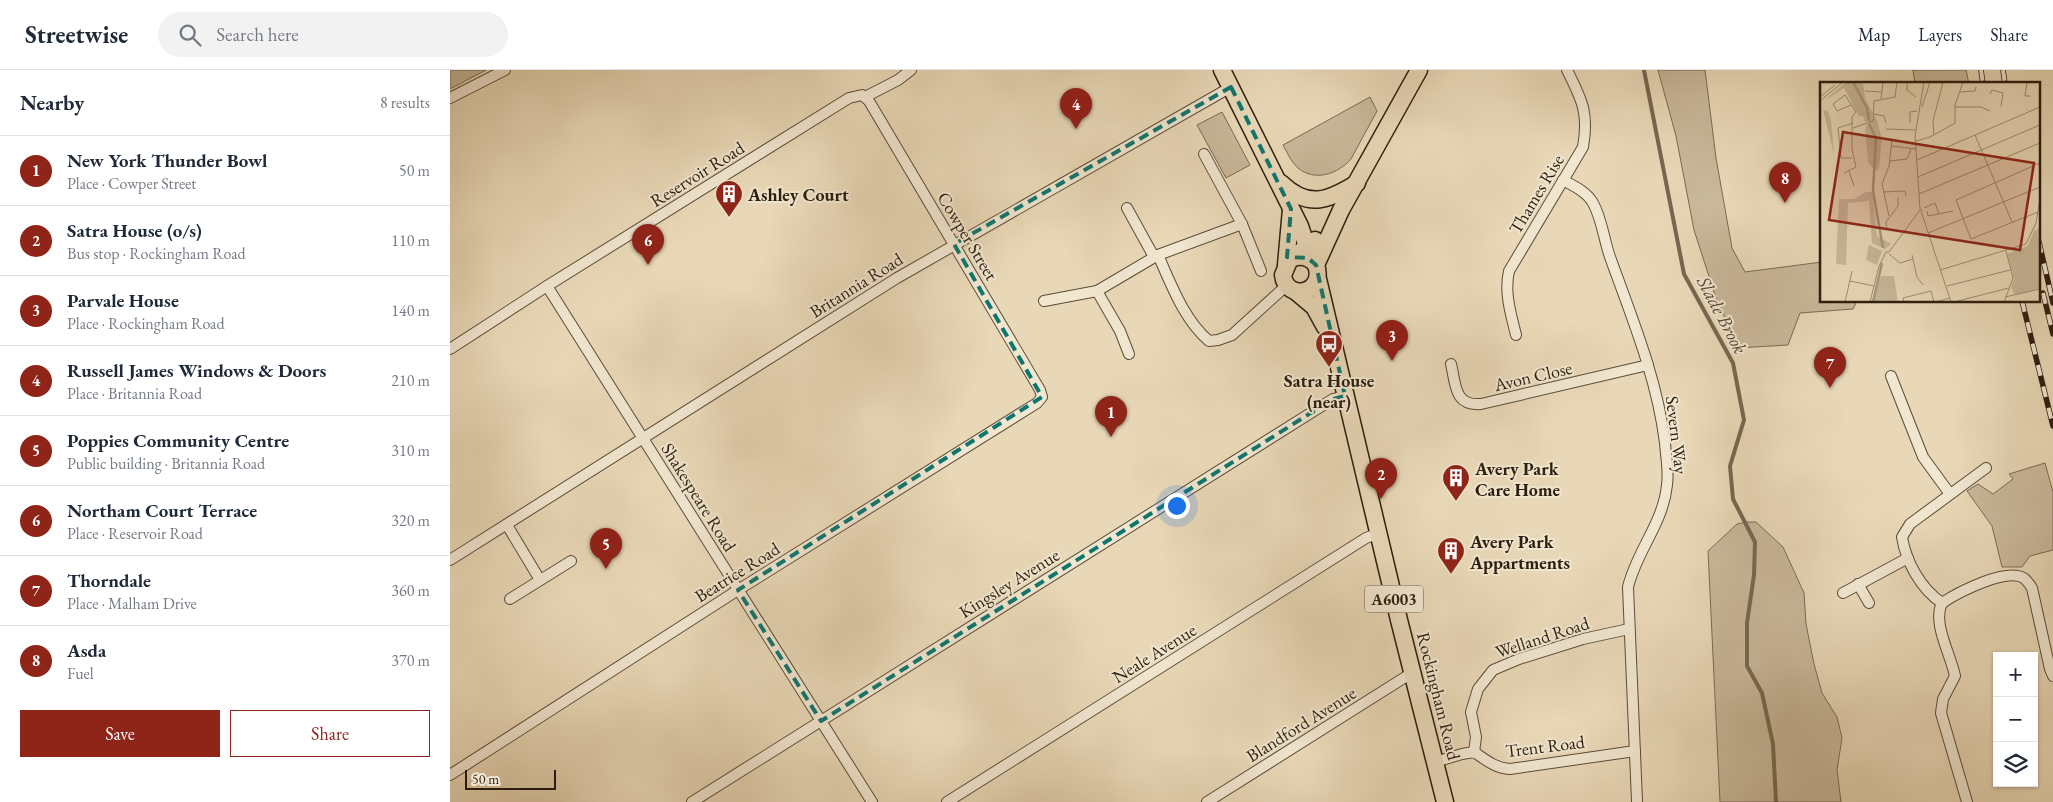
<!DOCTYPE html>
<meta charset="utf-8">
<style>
body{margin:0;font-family:"EB Garamond",serif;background:#f2f2f3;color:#1f2937}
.controls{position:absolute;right:15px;bottom:15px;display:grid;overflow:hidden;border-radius:0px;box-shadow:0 1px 4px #0004}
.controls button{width:45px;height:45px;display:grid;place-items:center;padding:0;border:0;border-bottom:1px solid #e0e1e3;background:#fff;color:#1f2937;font:25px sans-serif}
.scale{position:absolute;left:15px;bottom:12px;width:91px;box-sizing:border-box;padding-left:5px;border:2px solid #2c1d0e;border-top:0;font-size:14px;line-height:18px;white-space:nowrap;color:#2c1d0e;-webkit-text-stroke:4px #f1e6d0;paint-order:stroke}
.you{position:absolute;left:726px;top:435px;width:18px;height:18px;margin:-12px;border:4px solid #fff;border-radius:50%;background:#1a73e8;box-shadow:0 0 0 8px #1a73e833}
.badge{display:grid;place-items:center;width:32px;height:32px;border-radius:50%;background:#8f2418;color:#fff;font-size:16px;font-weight:700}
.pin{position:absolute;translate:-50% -41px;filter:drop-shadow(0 1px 2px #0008)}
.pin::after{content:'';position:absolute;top:26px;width:18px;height:15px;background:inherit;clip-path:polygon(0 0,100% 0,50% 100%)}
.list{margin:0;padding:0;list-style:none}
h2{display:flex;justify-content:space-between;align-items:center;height:65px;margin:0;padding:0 20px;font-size:21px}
h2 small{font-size:16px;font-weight:400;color:#747a83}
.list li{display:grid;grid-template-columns:32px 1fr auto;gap:15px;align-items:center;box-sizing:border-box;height:70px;padding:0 20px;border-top:1px solid #e0e1e3}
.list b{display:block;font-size:19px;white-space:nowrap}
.list p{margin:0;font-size:16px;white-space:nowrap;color:#747a83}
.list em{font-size:16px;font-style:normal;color:#747a83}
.actions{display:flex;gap:10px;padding:15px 20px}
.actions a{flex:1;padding:11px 0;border:1px solid #8f2418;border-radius:0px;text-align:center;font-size:18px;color:#8f2418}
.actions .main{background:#8f2418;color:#fff}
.icon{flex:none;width:28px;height:28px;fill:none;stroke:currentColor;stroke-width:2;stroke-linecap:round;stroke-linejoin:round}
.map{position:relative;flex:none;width:1603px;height:732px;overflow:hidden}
header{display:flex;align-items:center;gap:30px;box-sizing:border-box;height:70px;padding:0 25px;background:#fff;border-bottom:1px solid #e0e1e3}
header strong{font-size:24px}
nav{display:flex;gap:28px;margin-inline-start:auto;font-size:18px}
.search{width:350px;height:45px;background:#f2f2f3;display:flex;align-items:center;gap:12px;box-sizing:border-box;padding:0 18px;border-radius:28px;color:#747a83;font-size:19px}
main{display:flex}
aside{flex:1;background:#fff}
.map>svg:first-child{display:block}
.green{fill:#c9b89a;stroke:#7a6a54}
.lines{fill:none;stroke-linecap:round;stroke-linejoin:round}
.stream{stroke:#776751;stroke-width:4}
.minor-casing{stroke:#5b4c38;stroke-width:12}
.primary-casing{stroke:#2c1d0e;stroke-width:19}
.minor{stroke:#f1e6d0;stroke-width:10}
.primary{stroke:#e9d8b7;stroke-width:16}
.rail-casing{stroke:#2c1d0e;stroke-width:5.5}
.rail{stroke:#f1e6d0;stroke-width:4;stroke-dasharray:11;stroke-linecap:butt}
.marked{fill:none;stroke:#0f766e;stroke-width:4;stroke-dasharray:10 6;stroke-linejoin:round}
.labels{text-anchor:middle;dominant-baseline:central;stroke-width:4;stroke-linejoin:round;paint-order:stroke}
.shield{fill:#f1e6d0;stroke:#675948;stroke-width:1}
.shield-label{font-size:16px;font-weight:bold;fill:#2c1d0e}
.street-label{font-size:18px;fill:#2c1d0e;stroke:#f1e6d0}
.poi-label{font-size:18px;font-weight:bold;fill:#2c1d0e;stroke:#f1e6d0;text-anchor:start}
.water-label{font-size:19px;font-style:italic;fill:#584835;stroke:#f1e6d0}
.inset-river{fill:none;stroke:#a9987e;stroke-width:2.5}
.inset-road{fill:none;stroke:#9d8d73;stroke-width:1}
.view{fill:#8f2418;fill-opacity:0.15;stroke:#8f2418;stroke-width:2.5}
.inset-edge{fill:none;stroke:#2c1d0e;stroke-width:2.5}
</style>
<header>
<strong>Streetwise</strong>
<div class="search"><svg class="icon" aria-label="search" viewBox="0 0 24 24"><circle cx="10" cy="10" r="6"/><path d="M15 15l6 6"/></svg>Search here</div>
<nav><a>Map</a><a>Layers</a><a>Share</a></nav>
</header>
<main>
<aside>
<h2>Nearby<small>8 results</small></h2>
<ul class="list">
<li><span class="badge">1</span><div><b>New York Thunder Bowl</b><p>Place · Cowper Street</p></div><em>50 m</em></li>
<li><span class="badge">2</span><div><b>Satra House (o/s)</b><p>Bus stop · Rockingham Road</p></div><em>110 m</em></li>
<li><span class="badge">3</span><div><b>Parvale House</b><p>Place · Rockingham Road</p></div><em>140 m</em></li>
<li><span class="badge">4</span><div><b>Russell James Windows &amp; Doors</b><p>Place · Britannia Road</p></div><em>210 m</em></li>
<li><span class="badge">5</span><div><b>Poppies Community Centre</b><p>Public building · Britannia Road</p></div><em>310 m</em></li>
<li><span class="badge">6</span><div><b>Northam Court Terrace</b><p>Place · Reservoir Road</p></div><em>320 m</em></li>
<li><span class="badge">7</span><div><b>Thorndale</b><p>Place · Malham Drive</p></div><em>360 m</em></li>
<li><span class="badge">8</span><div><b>Asda</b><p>Fuel</p></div><em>370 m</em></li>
</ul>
<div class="actions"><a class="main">Save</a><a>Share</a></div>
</aside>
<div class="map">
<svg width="1603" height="732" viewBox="0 0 1603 732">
<rect width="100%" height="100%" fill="#e9d8b7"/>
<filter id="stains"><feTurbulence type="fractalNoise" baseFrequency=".004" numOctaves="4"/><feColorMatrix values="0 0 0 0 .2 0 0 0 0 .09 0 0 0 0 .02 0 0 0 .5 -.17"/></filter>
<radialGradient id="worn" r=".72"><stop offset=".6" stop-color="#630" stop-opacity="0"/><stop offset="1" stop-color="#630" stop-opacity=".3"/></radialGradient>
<g class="green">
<path d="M0 0H36L0 19Z"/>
<path d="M1208 0H1255L1266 88 1282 178 1295 202 1372 192V231H1407L1403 239 1350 243 1338 275 1288 278 1266 228 1244 160 1226 66Z"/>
<path d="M1463 0H1516L1519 14H1465Z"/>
<path d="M920 27 927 41 901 89C888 104 865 112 848 98 841 92 837 82 833 75Z"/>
<path d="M772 42 800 95 776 108 747 55Z"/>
<path d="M1595 393 1603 422V480L1580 486 1572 497H1552L1542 456 1517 421 1528 414 1543 424 1563 409 1559 404Z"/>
<path d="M1297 452H1306L1333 477 1354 523 1356 554 1364 594 1372 623 1387 647 1392 668 1387 700 1391 732H1270L1258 481 1287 454Z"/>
</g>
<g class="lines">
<path class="stream" d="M1194 0 1234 204 1283 293 1294 350 1280 396 1283 429 1305 472 1304 505 1297 553V596L1312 623 1323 674 1326 732"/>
<defs>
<g id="minor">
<path d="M415 27 448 10 461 0"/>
<path d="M0 28 55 0"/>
<path d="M754 84 792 154"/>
<path d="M1113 110C1124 116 1137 122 1143 133 1152 149 1154 170 1160 187 1182 248 1207 308 1215 373 1216 387 1219 402 1217 415 1213 454 1187 480 1178 517L1187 731"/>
<path d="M677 138 704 187"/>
<path d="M708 185C721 214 734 250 759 271L768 270 782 265 836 216"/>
<path d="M97 216 422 732"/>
<path d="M647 221 670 261 679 284"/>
<path d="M594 231 647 221 708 185 792 154 811 201"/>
<path d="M1066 265C1061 244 1054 223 1059 201L1133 77C1139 43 1132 30 1117 0"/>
<path d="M0 279 97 216 399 28 412 25 419 31 590 320 592 327 587 333 288 520 0 705"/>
<path d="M1001 294C1006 315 1004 336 1031 334L1198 295"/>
<path d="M1441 306 1473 387 1500 424"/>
<path d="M57 455 90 510"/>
<path d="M0 490 447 208 781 17"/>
<path d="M1408 514 1419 533"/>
<path d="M1393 523 1458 488"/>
<path d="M60 529 121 491"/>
<path d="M1492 533C1482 553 1501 585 1505 606L1493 629 1491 643 1517 732"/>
<path d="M1492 533C1507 523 1558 496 1575 509 1577 511 1580 515 1582 518L1600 599 1603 606"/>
<path d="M1492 533C1471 519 1456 492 1452 467L1460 454 1536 398"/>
<path d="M1024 682 1026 667 1021 642 1028 619 1043 600 1069 589 1133 569 1179 559"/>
<path d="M985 692 1012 684 1024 682C1036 690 1045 698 1060 699L1185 681"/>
<path d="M242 732 883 329 895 326"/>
<path d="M497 732 916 468 929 463"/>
<path d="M757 732 957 606 963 605"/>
</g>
<g id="primary">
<path d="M772 0 850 156 861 189"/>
<path d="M831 113C858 139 878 131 907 113"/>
<path d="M843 188C852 185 860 187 866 195 876 224 836 232 833 205L839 191 865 170"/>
<path d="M836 195 841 139"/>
<path d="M866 195 891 140 969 0"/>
<path d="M868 209 949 550 995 732"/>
<path d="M845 221 864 237 875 257"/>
</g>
</defs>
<use href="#minor" class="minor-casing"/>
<use href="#primary" class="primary-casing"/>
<use href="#minor" class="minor"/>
<use href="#primary" class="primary"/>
<defs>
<g id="rail">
<path d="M1531 0 1533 14"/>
<path d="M1553 0 1555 14"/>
<path d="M1589 172 1603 233"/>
<path d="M1593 223 1603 264"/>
<path d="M1572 231 1603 356"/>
</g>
</defs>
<use href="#rail" class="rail-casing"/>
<use href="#rail" class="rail"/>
</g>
<path class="marked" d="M781 17 841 139 837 187 858 188 866 195 895 326 883 329 371 651 288 520 592 327 504 174Z"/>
<defs>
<symbol id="building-pin" viewBox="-11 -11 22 30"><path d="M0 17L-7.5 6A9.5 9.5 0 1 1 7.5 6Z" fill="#8f2418" stroke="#f1e6d0"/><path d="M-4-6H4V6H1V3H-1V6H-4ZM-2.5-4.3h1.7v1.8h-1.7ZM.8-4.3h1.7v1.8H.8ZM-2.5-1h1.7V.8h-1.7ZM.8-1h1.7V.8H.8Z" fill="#fff"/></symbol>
<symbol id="bus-pin" viewBox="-11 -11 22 30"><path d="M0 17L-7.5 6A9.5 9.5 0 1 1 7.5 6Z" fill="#8f2418" stroke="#f1e6d0"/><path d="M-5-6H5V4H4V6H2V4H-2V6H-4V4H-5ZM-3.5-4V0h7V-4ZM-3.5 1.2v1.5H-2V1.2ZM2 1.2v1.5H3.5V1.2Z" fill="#fff"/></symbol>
</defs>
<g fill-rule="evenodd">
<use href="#building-pin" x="263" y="108" width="32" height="43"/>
<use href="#bus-pin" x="863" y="258" width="32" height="43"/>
<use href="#building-pin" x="990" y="392" width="32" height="43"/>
<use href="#building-pin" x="985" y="465" width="32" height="43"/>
</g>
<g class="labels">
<rect class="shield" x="915" y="515.5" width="58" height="27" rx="4"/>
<g class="shield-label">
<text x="944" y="529">A6003</text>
</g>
<g class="street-label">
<text transform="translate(247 104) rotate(-32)">Reservoir Road</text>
<text transform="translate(1086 124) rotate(-59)">Thames Rise</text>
<text transform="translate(518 166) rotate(59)">Cowper Street</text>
<text transform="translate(406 215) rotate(-32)">Britannia Road</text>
<text transform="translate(1083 306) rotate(-13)">Avon Close</text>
<text transform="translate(1227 365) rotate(83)">Severn Way</text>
<text transform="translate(249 427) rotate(58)">Shakespeare Road</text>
<text transform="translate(287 502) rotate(-32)">Beatrice Road</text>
<text transform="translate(559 513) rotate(-32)">Kingsley Avenue</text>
<text transform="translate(1092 567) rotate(-18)">Welland Road</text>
<text transform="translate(704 583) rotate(-32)">Neale Avenue</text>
<text transform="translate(989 626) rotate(76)">Rockingham Road</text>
<text transform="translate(851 654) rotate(-32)">Blandford Avenue</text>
<text transform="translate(1095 676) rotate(-7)">Trent Road</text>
</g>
<g class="poi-label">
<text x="298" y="124">Ashley Court</text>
<text x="879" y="310" text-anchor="middle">Satra House<tspan x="879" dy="21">(near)</tspan></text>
<text x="1025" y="398">Avery Park<tspan x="1025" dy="21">Care Home</tspan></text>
<text x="1020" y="471">Avery Park<tspan x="1020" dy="21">Appartments</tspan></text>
</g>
<g class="water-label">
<text transform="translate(1272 245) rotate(62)">Slade Brook</text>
</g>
</g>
<g transform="translate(1370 12)">
<rect width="220" height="220" fill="#e9d8b7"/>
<path d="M26 0H43L45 17 53 31 51 39 45 40 44 35 39 34 24 6 4 19ZM3 28 8 29 11 38 14 72ZM55 33 62 56 59 87 55 89 48 80 45 46ZM46 110H52L53 117 57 154 71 162 65 167 52 161 49 119 28 121 26 183 16 182 19 117H34ZM220 146V206L195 213 191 205 194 197 187 172 208 164 214 149ZM49 163 62 169 57 183 46 178ZM61 194H74L78 220H52Z" fill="#c9b89a"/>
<path class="inset-river" d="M33 0 47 26 49 39M49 42 56 56 53 109 63 166M53 220 62 181"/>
<path class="inset-road" d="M87 0V8L96 15M207 0 205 14H210M45 9 61 10M140 10 155 9 156 5M170 12 172 8 183 11 181 25M0 15 15 3M61 17 63 0M0 19 23 0M102 25 110 0M135 25H161L170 29M54 32 64 34 66 41M90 41V30L97 29M135 41V23L143 0M33 46 53 39 54 19 75 15 77 0M66 47 95 48M114 53 113 39 123 0M155 53 192 140M96 59 110 55 135 41M72 64 96 67M32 76H21L18 46 33 41M97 78 220 25M70 79 87 77 91 67M29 89 34 104M24 91 36 85 32 67V35L36 30 25 13 13 22 17 29 31 23M98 95 220 43M63 110 85 109 86 114M99 112 220 61M104 126 115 121 119 132M101 129 131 220M103 129 100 127 95 54 104 0M107 129 108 134 133 129M218 130 151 157 136 118 220 81M69 134 62 102 69 84 72 58M67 148 66 140 78 124V116M108 151 220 105M69 170 100 128M69 172 80 181 93 177M92 173 97 195 103 203M120 188 206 162 216 141 220 117M30 199 54 204M127 204 190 188M185 215 220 207M25 220 32 189M50 220 59 184 66 170H69M84 220 83 216 111 209 114 220M115 220 130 216M134 220 189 206M184 220 193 196 186 169"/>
<path class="view" d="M23 50 214 81 200 168 9 138Z"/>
<rect width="220" height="220" class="inset-edge"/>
</g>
<rect width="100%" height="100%" filter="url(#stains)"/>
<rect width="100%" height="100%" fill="url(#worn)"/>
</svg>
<div class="controls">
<button>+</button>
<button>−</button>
<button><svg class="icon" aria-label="layers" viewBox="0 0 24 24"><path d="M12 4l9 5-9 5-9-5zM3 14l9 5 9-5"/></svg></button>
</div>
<div class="scale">50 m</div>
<div class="you"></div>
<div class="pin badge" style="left:661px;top:367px">1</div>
<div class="pin badge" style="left:931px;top:429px">2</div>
<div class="pin badge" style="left:942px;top:291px">3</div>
<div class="pin badge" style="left:626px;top:59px">4</div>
<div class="pin badge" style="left:156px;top:499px">5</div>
<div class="pin badge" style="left:198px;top:195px">6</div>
<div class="pin badge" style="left:1380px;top:318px">7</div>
<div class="pin badge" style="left:1335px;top:133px">8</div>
</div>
</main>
